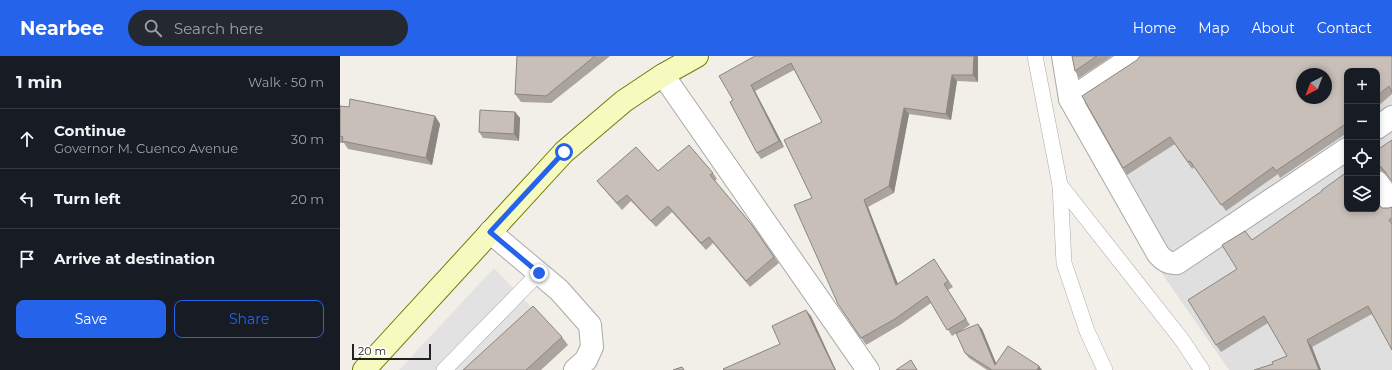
<!DOCTYPE html>
<meta charset="utf-8">
<style>
body{margin:0;font-family:Montserrat,sans-serif;background:#242831;color:#f1f3f6}
.controls{position:absolute;right:12px;top:12px;display:grid;overflow:hidden;border-radius:8px;box-shadow:0 2px 6px #0003}
.controls button{width:36px;height:36px;display:grid;place-items:center;padding:0;border:0;border-bottom:1px solid #363941;background:#171b24;color:#f1f3f6;font:20px sans-serif}
.compass{position:absolute;left:956px;top:12px;width:36px;height:36px;border-radius:50%;background:#171b24;box-shadow:0 2px 6px #0003;rotate:222deg}
.scale{position:absolute;left:12px;bottom:10px;width:79px;box-sizing:border-box;padding-left:4px;border:2px solid #222;border-top:0;font-size:11px;line-height:14px;white-space:nowrap;color:#222;-webkit-text-stroke:3px #fff;paint-order:stroke}
.stop{position:absolute;width:12px;height:12px;margin:-9px;border:3px solid #2563eb;border-radius:50%;background:#fff}
.stop.end{background:#2563eb;border-color:#fff;box-shadow:0 1px 4px #0008}
.list{margin:0;padding:0;list-style:none}
h2{display:flex;justify-content:space-between;align-items:center;height:52px;margin:0;padding:0 16px;font-size:17px}
h2 small{font-size:13px;font-weight:400;color:#9ea1a6}
.list li{display:grid;grid-template-columns:26px 1fr auto;gap:12px;align-items:center;box-sizing:border-box;height:60px;padding:0 16px;border-top:1px solid #363941}
.list b{display:block;font-size:15px;white-space:nowrap}
.list p{margin:0;font-size:13px;white-space:nowrap;color:#9ea1a6}
.list em{font-size:13px;font-style:normal;color:#9ea1a6}
.actions{display:flex;gap:8px;padding:12px 16px}
.actions a{flex:1;padding:9px 0;border:1px solid #2563eb;border-radius:8px;text-align:center;font-size:14px;color:#2563eb}
.actions .main{background:#2563eb;color:#fff}
.icon{flex:none;width:22px;height:22px;fill:none;stroke:currentColor;stroke-width:2;stroke-linecap:round;stroke-linejoin:round}
.map{position:relative;flex:none;width:1052px;height:314px;overflow:hidden}
header{display:flex;align-items:center;gap:24px;box-sizing:border-box;height:56px;padding:0 20px;background:#2563eb;color:#fff}
header strong{font-size:19px}
nav{display:flex;gap:22px;margin-inline-start:auto;font-size:14px}
.search{width:280px;height:36px;background:#242831;display:flex;align-items:center;gap:10px;box-sizing:border-box;padding:0 14px;border-radius:22px;color:#9ea1a6;font-size:15px}
main{display:flex}
aside{flex:1;background:#171b24}
.map>svg:first-child{display:block}
.residential{fill:#e0dfdf;fill-rule:evenodd}
.parking{fill:#e2e2e2}
.lines{fill:none;stroke-linecap:round;stroke-linejoin:round}
.service-casing{stroke:#a9a9a9;stroke-width:16}
.minor-casing{stroke:#a9a9a9;stroke-width:24}
.secondary-casing{stroke:#707d05;stroke-width:24}
.service{stroke:#fff;stroke-width:15}
.minor{stroke:#fff;stroke-width:22}
.secondary{stroke:#f7fabf;stroke-width:22}
.wall{fill:#aba49e}
.shaded-wall{fill:#8b8681}
.building{fill:#c7bfb8;stroke:#8b8681;fill-rule:evenodd}
.route{stroke:#2563eb;stroke-width:5}
</style>
<header>
<strong>Nearbee</strong>
<div class="search"><svg class="icon" aria-label="search" viewBox="0 0 24 24"><circle cx="10" cy="10" r="6"/><path d="M15 15l6 6"/></svg>Search here</div>
<nav><a>Home</a><a>Map</a><a>About</a><a>Contact</a></nav>
</header>
<main>
<aside>
<h2>1 min<small>Walk · 50 m</small></h2>
<ul class="list">
<li><svg class="icon" aria-label="ahead" viewBox="0 0 24 24"><path d="M12 20V5M6 11l6-6 6 6"/></svg><div><b>Continue</b><p>Governor M. Cuenco Avenue</p></div><em>30 m</em></li>
<li><svg class="icon" aria-label="left" viewBox="0 0 24 24"><path d="M17 20v-9H6M10 6l-5 5 5 5"/></svg><div><b>Turn left</b></div><em>20 m</em></li>
<li><svg class="icon" aria-label="arrive" viewBox="0 0 24 24"><path d="M6 21V4h12l-3 4 3 4H6"/></svg><div><b>Arrive at destination</b></div></li>
</ul>
<div class="actions"><a class="main">Save</a><a>Share</a></div>
</aside>
<div class="map">
<svg width="1052" height="314" viewBox="0 0 1052 314">
<rect width="100%" height="100%" fill="#f2efe9"/>
<path class="residential" d="M714 0H1052V314H889L823 219 754 110 729 62ZM1007 15H1037V153H1007ZM962 18H986V42H962Z"/>
<path class="parking" d="M154 212 197 257 134 314H59Z"/>
<g class="lines">
<defs>
<g id="service">
<path d="M695 0 720 129 724 207 747 275 765 314"/>
<path d="M720 129 842 284 862 314"/>
<path d="M104 314 199 217"/>
</g>
<g id="minor">
<path d="M723 0 730 43 818 198C823 204 828 208 837 207L1007 93"/>
<path d="M323 19 528 314"/>
<path d="M730 43 794 0"/>
<path d="M1037 72 1052 61"/>
<path d="M1037 126 1052 147"/>
<path d="M150 176 219 234 250 269 252 291 246 304 235 314"/>
</g>
<path id="secondary" d="M24 314 224 96 284 45 323 19 357 0"/>
</defs>
<use href="#service" class="service-casing"/>
<use href="#minor" class="minor-casing"/>
<use href="#secondary" class="secondary-casing"/>
<use href="#service" class="service"/>
<use href="#minor" class="minor"/>
<use href="#secondary" class="secondary"/>
</g>
<g class="wall">
<path d="M177 0H270L211 47 181 46 175 38Z"/>
<path d="M415 0H638V26L617 25 611 64 569 58 554 137 528 151 558 228 594 203 613 231 608 234 630 269 622 274 642 273 656 308 702 314H647L629 302 625 297 617 277 612 280 591 247 560 269 526 289 498 248 472 142 482 66 454 14 415 35 444 91 421 103 417 97 393 44Z"/>
<path d="M732 0H772L739 22 735 15Z"/>
<path d="M1052 0V38L1037 51V15H1007V77L940 122 938 118 886 155 854 111 852 113 835 88 787 119 783 112 797 4Z"/>
<path d="M0 50 9 51 95 60 100 68 92 109 8 93 4 87H0Z"/>
<path d="M175 56 180 62 179 85 143 82 139 76Z"/>
<path d="M1037 94 1047 119 1042 115 1037 114Z"/>
<path d="M318 115 373 117 377 123 375 125 412 169 439 207 410 231 373 187 366 194 332 156 316 171 291 145 282 154 262 131 257 125Z"/>
<path d="M1052 151V294L1032 258 972 291 981 314H914L933 308 947 300 928 267 881 296 876 289 897 213 912 184 1007 153 1042 152H1049Z"/>
<path d="M222 281 228 289 201 314H123Z"/>
</g>
<g class="shaded-wall">
<path d="M634 0H638V26L633 19Z"/>
<path d="M612 19 617 25 611 64 606 58Z"/>
<path d="M411 29 415 35 444 91 439 85Z"/>
<path d="M564 52 569 58 554 137 549 130Z"/>
<path d="M175 56 180 62 179 85 174 78Z"/>
<path d="M95 60 100 68 92 109 86 102Z"/>
<path d="M524 144 528 151 561 236 556 229Z"/>
<path d="M466 254 471 260 496 314H495Z"/>
<path d="M638 268 642 273 659 314 655 309Z"/>
<path d="M967 284 972 291 981 314H979Z"/>
<path d="M699 310 702 314H697Z"/>
</g>
<g class="building">
<path d="M177 0H255L206 40 175 38Z"/>
<path d="M415 0H634L633 19H612L606 58 564 52 549 130 524 144 556 229 594 203 608 225 604 228 626 263 607 274 587 240 555 263 521 282 498 248 454 149 472 142 444 84 482 66 451 7 411 29 439 85 417 97 390 46 393 44 379 20Z"/>
<path d="M732 0H757L735 15Z"/>
<path d="M800 0H1052V36L1049 30 1037 40V15H1007V67L936 115 933 111 881 149 850 105 848 106 830 81 783 112 742 40 797 4ZM962 18H986V42H962Z"/>
<path d="M10 43 95 60 86 102 2 85 3 81 0 80V50L9 51Z"/>
<path d="M140 54 175 56 174 78 139 76Z"/>
<path d="M1052 84V125L1042 112 1037 108V94Z"/>
<path d="M349 89 373 117 370 119 412 169 434 201 406 225 369 181 361 187 328 150 311 165 287 139 277 147 257 125 296 91 318 115Z"/>
<path d="M1007 116V153H1037V147L1042 152H1049L1052 151V162L1049 164 1052 168V294L1028 250 967 284 979 314H914L933 308 932 306 947 300 924 260 876 289 848 244 897 213 882 189 905 175 912 184 982 135V134Z"/>
<path d="M193 250 222 281 186 314H123Z"/>
<path d="M466 254 495 314H384L383 313 440 288 432 270Z"/>
<path d="M638 268 655 309 668 290 699 310 697 314H652L625 297 616 277Z"/>
<path d="M571 304 577 314H556Z"/>
<path d="M342 311 344 314H333Z"/>
</g>
<g class="lines">
<path class="route" d="M199 217 150 176 224 96"/>
</g>
</svg>
<div class="controls">
<button>+</button>
<button>−</button>
<button><svg class="icon" aria-label="locate" viewBox="0 0 24 24"><circle cx="12" cy="12" r="6"/><path d="M12 2v4M12 18v4M2 12h4M18 12h4"/></svg></button>
<button><svg class="icon" aria-label="layers" viewBox="0 0 24 24"><path d="M12 4l9 5-9 5-9-5zM3 14l9 5 9-5"/></svg></button>
</div>
<svg class="compass" viewBox="-18 -18 36 36"><path d="M0-13l5 13h-10z" fill="#e53935"/><path d="M0 13l5-13h-10z" fill="#9ea1a6"/></svg>
<div class="scale">20 m</div>
<div class="stop" style="left:224px;top:96px"></div>
<div class="stop end" style="left:199px;top:217px"></div>
</div>
</main>
